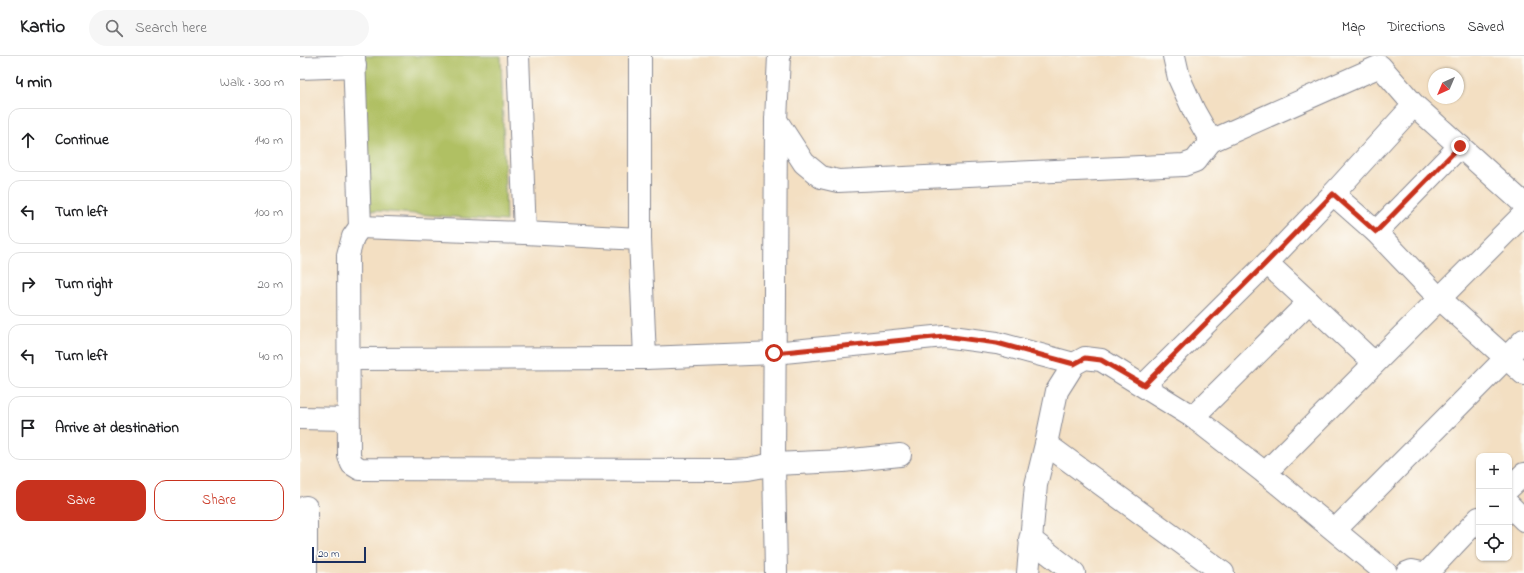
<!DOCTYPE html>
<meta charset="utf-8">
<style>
body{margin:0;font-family:"Indie Flower",sans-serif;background:#f6f6f6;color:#202124}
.controls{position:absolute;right:12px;bottom:12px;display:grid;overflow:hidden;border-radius:8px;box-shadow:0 1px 3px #0004}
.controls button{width:36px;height:36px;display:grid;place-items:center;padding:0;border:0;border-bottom:1px solid #e0e0e0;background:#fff;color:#202124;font:20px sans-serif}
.compass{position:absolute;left:1128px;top:12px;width:36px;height:36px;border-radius:50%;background:#fff;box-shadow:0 1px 3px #0004;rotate:224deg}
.scale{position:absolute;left:12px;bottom:10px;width:54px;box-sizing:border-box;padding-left:4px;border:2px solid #1b2f5e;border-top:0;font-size:11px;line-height:14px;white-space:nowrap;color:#1b2f5e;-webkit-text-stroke:3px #fdfcf7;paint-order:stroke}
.stop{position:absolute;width:12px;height:12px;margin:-9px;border:3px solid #c8321e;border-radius:50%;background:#fff}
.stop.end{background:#c8321e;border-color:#fff;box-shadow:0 1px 4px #0008}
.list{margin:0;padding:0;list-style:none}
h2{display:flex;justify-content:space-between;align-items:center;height:52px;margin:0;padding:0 16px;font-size:17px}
h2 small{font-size:13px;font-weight:400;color:#757577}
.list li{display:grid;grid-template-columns:26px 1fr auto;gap:12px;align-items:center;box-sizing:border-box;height:64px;margin:0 8px 8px;padding:0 8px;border:1px solid #e0e0e0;border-radius:12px}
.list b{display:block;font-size:15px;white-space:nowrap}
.list em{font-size:13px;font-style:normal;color:#757577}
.actions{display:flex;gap:8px;padding:12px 16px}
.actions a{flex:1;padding:9px 0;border:1px solid #c8321e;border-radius:12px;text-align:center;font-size:14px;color:#c8321e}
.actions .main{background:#c8321e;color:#fff}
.icon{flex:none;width:22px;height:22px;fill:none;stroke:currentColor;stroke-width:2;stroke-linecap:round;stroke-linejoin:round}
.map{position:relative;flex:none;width:1224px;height:517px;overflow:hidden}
header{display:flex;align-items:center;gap:24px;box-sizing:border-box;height:56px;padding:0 20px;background:#fff;border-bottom:1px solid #e0e0e0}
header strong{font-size:19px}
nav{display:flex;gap:22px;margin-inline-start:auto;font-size:14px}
.search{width:280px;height:36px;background:#f6f6f6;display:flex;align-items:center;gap:10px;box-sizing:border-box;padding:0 14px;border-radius:22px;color:#757577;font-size:15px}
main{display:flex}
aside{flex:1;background:#fff}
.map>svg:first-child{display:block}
.green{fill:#b0c063;stroke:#667860}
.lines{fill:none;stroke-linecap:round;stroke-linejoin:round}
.minor-casing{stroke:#878790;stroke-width:24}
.minor{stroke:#fff;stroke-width:22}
.route{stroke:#c8321e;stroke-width:5}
</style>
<header>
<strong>Kartio</strong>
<div class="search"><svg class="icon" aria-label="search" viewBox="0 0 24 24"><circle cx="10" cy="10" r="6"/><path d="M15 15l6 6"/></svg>Search here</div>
<nav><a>Map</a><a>Directions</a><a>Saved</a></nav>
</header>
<main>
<aside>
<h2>4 min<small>Walk · 300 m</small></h2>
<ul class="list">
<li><svg class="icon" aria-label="ahead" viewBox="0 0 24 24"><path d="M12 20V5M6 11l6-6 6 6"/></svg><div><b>Continue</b></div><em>140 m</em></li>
<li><svg class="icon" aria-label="left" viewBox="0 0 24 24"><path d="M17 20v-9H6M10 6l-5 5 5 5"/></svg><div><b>Turn left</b></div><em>100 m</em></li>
<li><svg class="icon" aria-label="right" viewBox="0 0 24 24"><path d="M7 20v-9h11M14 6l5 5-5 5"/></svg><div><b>Turn right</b></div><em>20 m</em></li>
<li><svg class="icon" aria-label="left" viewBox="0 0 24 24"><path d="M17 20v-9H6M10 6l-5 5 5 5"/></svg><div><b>Turn left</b></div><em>40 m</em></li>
<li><svg class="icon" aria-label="arrive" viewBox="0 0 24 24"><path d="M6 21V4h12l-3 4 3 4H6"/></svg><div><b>Arrive at destination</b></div></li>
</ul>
<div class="actions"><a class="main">Save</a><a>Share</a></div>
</aside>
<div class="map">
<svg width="1224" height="517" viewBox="0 0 1224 517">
<rect width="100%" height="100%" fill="#fdfcf7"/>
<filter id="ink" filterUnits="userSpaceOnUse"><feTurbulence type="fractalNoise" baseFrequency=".025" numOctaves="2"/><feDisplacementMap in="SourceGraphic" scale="8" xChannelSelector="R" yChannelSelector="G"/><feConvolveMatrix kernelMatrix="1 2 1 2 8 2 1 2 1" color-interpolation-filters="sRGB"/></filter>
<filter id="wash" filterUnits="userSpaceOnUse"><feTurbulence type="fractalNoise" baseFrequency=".012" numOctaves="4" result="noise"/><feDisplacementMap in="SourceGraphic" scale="16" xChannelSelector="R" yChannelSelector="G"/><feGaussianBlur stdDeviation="0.9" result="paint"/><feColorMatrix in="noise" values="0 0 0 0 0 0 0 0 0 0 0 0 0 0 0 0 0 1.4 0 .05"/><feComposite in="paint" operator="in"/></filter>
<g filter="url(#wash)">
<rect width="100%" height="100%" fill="#f3dfc2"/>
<path class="green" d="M61 0H201L206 165 64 154Z"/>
</g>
<g filter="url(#ink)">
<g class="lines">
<defs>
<g id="minor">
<path d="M54 0 60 171 53 181 48 199 49 400 52 408 60 413 431 414 448 413 474 408 543 405 600 399"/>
<path d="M340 0V183L345 302 474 297 644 280 697 287 774 308"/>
<path d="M874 0 879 22 894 55 911 85 1080 10 1114 49 1224 148"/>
<path d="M0 12 55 10"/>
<path d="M476 64 504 107 521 121 538 125 884 109 895 105 911 85"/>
<path d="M1160 90 1076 176 1139 242 1224 318"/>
<path d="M1033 138 1076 176"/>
<path d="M60 171 225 177 218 0"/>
<path d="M225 177 340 183"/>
<path d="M1009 246 967 207 1033 138 1114 49"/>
<path d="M49 303 345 302"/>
<path d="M844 329 967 207"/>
<path d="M893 361 1009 246 1074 307"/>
<path d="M0 362 48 363"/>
<path d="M746 388 923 517"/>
<path d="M965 417 1224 158"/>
<path d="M1209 432 1224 418"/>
<path d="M1209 449 1224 464"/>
<path d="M6 451V517"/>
<path d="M1035 474 1224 284"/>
<path d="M730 483 774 517"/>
<path d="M476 517 474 408 476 64 479 0"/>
<path d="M728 517 736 429 746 388 757 335 774 308 785 302 801 304 893 361 965 417 1086 517"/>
<path d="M1107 517 1112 515 1122 517"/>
<path d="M1127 517 1179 462"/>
</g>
</defs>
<use href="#minor" class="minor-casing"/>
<use href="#minor" class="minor"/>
</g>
</g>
<g class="lines" filter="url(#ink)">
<path class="route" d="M474 297 644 280 697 287 774 308 785 302 801 304 844 329 966 207 1033 138 1076 176 1160 90"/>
</g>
</svg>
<div class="controls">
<button>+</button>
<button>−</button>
<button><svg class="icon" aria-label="locate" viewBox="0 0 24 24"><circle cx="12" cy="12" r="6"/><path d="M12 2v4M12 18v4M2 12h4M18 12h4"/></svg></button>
</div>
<svg class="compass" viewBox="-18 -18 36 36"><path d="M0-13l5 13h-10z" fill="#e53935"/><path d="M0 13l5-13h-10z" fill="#757577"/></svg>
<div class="scale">20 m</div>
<div class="stop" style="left:474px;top:297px"></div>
<div class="stop end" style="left:1160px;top:90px"></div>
</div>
</main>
